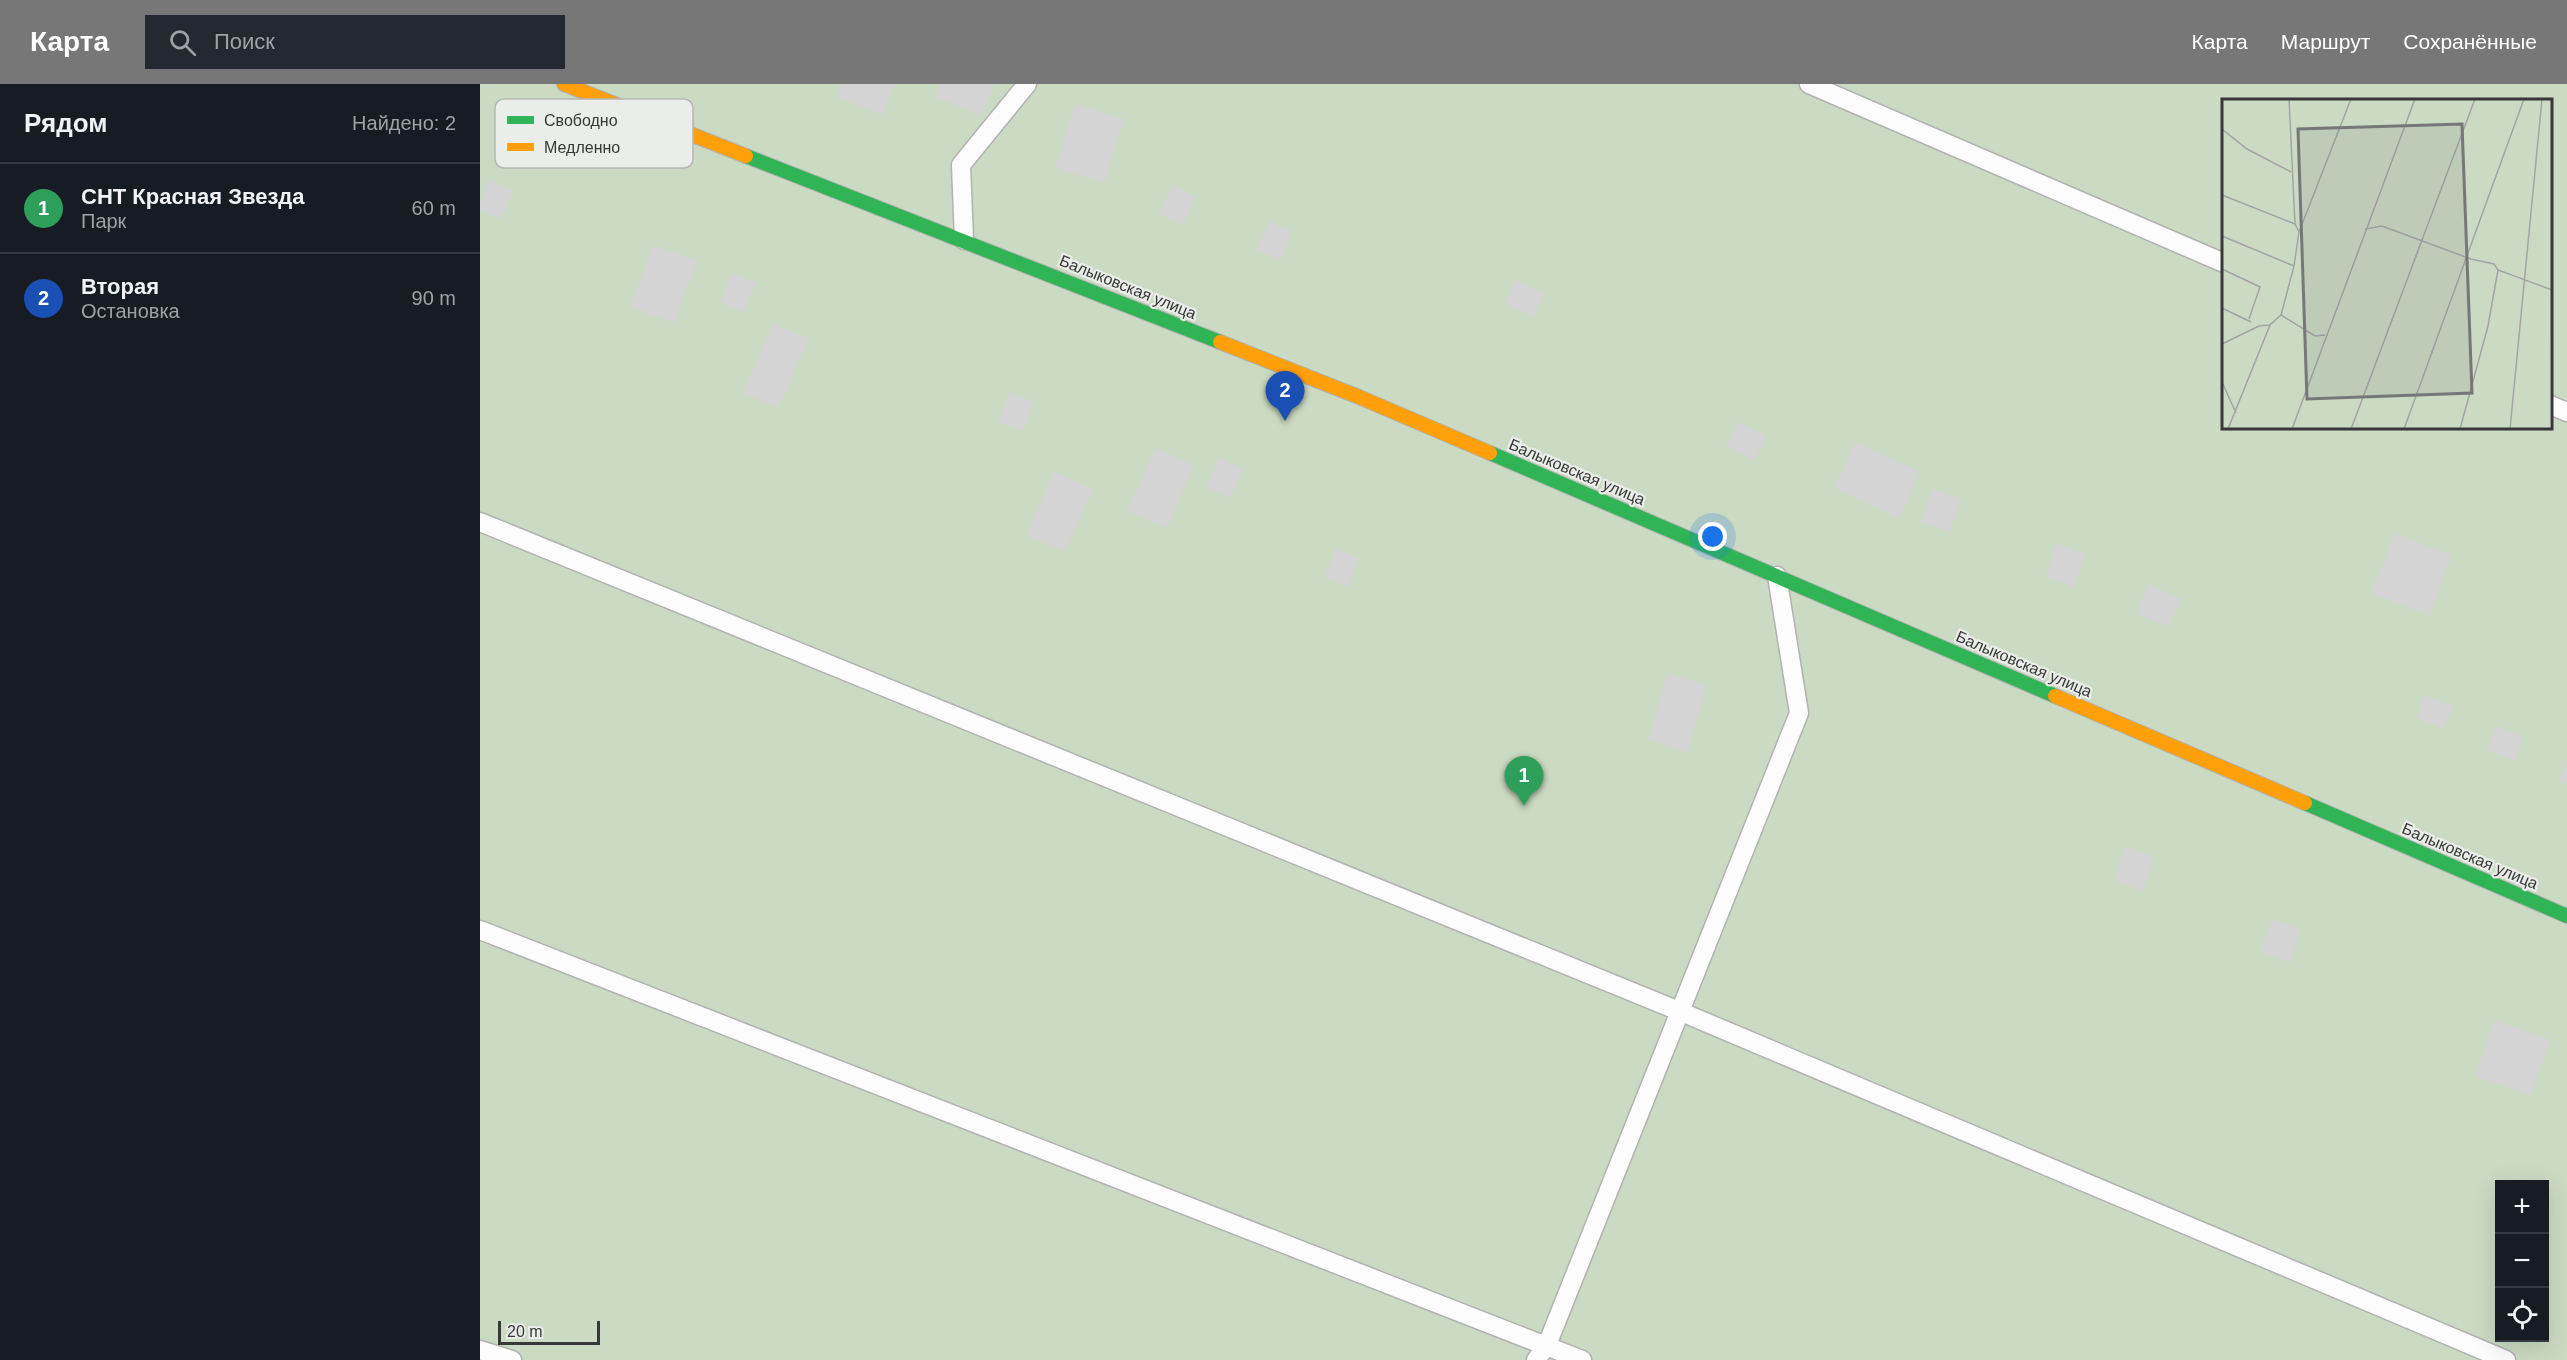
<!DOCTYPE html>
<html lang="ru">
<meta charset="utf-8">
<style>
body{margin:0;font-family:Helvetica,sans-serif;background:#242831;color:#f1f3f6}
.controls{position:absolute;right:18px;bottom:18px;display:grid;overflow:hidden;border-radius:0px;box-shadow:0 6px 24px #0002}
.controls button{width:54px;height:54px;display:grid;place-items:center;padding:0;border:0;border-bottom:2px solid #363941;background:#171b24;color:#f1f3f6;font:30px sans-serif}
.scale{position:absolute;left:18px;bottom:15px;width:102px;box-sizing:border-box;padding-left:6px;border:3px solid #373837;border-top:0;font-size:16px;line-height:21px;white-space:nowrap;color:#373837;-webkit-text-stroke:4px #ebedea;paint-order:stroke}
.you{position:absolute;left:1233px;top:453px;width:21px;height:21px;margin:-15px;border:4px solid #fff;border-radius:50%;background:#1a73e8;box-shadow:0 0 0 9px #1a73e833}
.badge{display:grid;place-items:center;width:39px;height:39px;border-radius:50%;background:#767776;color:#fff;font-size:20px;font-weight:700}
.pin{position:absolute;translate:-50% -50px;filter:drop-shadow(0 2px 3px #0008)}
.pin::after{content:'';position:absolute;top:32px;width:21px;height:18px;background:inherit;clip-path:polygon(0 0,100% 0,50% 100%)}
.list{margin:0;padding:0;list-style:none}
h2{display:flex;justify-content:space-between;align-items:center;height:78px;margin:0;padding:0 24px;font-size:26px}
h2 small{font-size:20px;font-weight:400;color:#9ea1a6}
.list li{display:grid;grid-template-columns:39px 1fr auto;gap:18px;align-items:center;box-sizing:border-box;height:90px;padding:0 24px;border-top:2px solid #363941}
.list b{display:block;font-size:22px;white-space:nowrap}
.list p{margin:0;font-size:20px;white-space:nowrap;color:#9ea1a6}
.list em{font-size:20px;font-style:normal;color:#9ea1a6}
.icon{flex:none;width:33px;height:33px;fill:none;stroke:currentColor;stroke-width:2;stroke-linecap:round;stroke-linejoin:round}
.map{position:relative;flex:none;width:2087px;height:1276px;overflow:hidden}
header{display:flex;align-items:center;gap:36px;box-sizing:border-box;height:84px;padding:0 30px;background:#767776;color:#fff}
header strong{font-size:28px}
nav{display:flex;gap:33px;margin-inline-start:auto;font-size:21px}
.search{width:420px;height:54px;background:#242831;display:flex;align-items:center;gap:15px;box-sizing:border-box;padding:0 21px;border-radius:0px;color:#9ea1a6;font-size:22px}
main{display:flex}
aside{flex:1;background:#171b24}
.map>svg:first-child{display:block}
.green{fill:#cbdac2;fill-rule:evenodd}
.building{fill:#d3d4d3}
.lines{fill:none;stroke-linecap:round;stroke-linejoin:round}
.lane-casing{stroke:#b1b2b1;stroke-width:21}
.fast-casing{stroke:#b1b2b1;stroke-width:16}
.slow-casing{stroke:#b1b2b1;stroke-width:16}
.lane{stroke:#fcfcfc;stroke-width:18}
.fast{stroke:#30b455;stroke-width:14}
.slow{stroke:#ff9f0a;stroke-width:14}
.labels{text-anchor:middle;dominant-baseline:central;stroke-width:4.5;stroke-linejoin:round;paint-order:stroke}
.street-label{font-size:16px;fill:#373837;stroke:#ebedea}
.inset-road{fill:none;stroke:#a3a4a3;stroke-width:1.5}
.view{fill:#767776;fill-opacity:0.15;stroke:#767776;stroke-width:3}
.inset-edge{fill:none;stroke:#373837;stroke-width:3}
.key{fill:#ebedea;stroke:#b5b7b4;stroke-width:1.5}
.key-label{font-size:16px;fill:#373837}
</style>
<header>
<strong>Карта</strong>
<div class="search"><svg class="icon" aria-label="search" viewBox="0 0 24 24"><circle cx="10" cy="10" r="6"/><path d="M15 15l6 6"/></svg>Поиск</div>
<nav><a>Карта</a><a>Маршрут</a><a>Сохранённые</a></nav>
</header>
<main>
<aside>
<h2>Рядом<small>Найдено: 2</small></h2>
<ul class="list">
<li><span class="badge" style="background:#2e9e5b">1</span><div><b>СНТ Красная Звезда</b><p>Парк</p></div><em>60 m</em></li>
<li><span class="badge" style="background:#1a4fb4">2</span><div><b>Вторая</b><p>Остановка</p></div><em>90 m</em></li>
</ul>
</aside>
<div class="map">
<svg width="2087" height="1276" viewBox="0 0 2087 1276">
<rect width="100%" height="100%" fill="#ebeceb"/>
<path class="green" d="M0 0H2087V1276H0ZM1744 16H2070V344H1744ZM2020 1100H2064V1254H2020Z"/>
<g class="building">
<path d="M361 0H415L402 31 356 12Z"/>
<path d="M460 0H514L502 32 455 13Z"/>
<path d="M595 20 644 35 624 99 575 84Z"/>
<path d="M9 96 33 107 21 135 0 126V118Z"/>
<path d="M692 101 716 112 703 141 679 130Z"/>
<path d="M789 137 812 147 800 176 776 166Z"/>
<path d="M173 161 217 177 194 239 150 223Z"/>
<path d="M252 189 276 199 263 228 240 218Z"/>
<path d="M1036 196 1064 210 1053 233 1024 219Z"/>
<path d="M293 239 329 255 298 324 263 309Z"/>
<path d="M530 308 554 319 542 347 518 337Z"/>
<path d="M1258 338 1286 352 1275 376 1246 362Z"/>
<path d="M1375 358 1440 388 1419 434 1354 404Z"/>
<path d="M675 364 714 381 687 444 647 427Z"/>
<path d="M739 374 763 385 750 414 726 403Z"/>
<path d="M574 388 613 405 585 468 546 451Z"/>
<path d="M1452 405 1481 415 1469 448 1440 438Z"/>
<path d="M1915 449 1972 472 1949 532 1891 509Z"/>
<path d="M1576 459 1605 470 1594 503 1565 493Z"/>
<path d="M856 464 880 475 867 503 844 493Z"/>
<path d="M1668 500 1701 515 1688 543 1656 529Z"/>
<path d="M1187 589 1227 601 1208 668 1168 656Z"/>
<path d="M1944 611 1973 622 1964 645 1936 634Z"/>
<path d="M2016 642 2044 653 2035 676 2007 666Z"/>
<path d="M2087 677V700L2079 697Z"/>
<path d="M1645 763 1674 773 1663 807 1634 796Z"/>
<path d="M1792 835 1821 845 1809 879 1780 868Z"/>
<path d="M2014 936 2070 956 2051 1011 1995 992Z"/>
</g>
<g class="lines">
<defs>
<g id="lane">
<path d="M1329 0 1744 179"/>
<path d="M484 156 481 81 547 0"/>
<path d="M2070 321 2087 328"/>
<path d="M0 438 1199 927 2026 1276"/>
<path d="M0 846 1102 1276"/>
<path d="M0 1266 32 1276"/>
<path d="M1056 1276 1067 1261 1319 629 1297 492"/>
</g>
<g id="fast">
<path d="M266 72 740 258"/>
<path d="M1010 369 1575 612"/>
<path d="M1825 719 2087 832"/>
</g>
<g id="slow">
<path d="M84 0 266 72"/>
<path d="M740 258 879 313 1010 369"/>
<path d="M1575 612 1825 719"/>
</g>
</defs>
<use href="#lane" class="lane-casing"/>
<use href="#fast" class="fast-casing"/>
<use href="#slow" class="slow-casing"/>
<use href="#lane" class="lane"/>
<use href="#fast" class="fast"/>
<use href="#slow" class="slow"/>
</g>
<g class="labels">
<g class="street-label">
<text transform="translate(648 203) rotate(22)">Балыковская улица</text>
<text transform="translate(1097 388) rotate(23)">Балыковская улица</text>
<text transform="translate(1544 580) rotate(23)">Балыковская улица</text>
<text transform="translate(1990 772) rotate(23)">Балыковская улица</text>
</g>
</g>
<g transform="translate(1742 15)">
<rect width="330" height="330" fill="#ebeceb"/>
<path d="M0 0H330L328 330H0Z" fill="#cbdac2"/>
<path class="inset-road" d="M67 0 73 125M0 30 25 50 69 73M0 96 73 125 77 133 72 167M143 130 160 127 249 160 272 165 276 171 330 191M77 133 129 0M0 137 72 167 59 216M0 170 38 188 27 220M0 209 29 223M0 245 37 227 48 226M0 283 14 314M6 330 48 226 59 216 93 237 103 236M70 330 193 0M129 330 253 0M182 330 302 0M238 330 266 227 276 171M288 330 320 0"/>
<path class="view" d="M240 25 250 294 85 300 76 30Z"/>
<rect width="330" height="330" class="inset-edge"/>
</g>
<rect x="15" y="15" width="198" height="69" rx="9" class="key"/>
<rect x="27" y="32" width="27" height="8" fill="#30b455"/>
<rect x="27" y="59" width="27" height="8" fill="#ff9f0a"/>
<g class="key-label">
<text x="64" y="42">Свободно</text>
<text x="64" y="69">Медленно</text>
</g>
</svg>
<div class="controls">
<button>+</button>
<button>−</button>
<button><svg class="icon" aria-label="locate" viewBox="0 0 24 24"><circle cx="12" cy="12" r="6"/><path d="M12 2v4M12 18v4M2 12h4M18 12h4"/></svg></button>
</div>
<div class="scale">20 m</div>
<div class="you"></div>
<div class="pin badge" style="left:1044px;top:722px;background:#2e9e5b">1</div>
<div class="pin badge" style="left:805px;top:337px;background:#1a4fb4">2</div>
</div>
</main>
